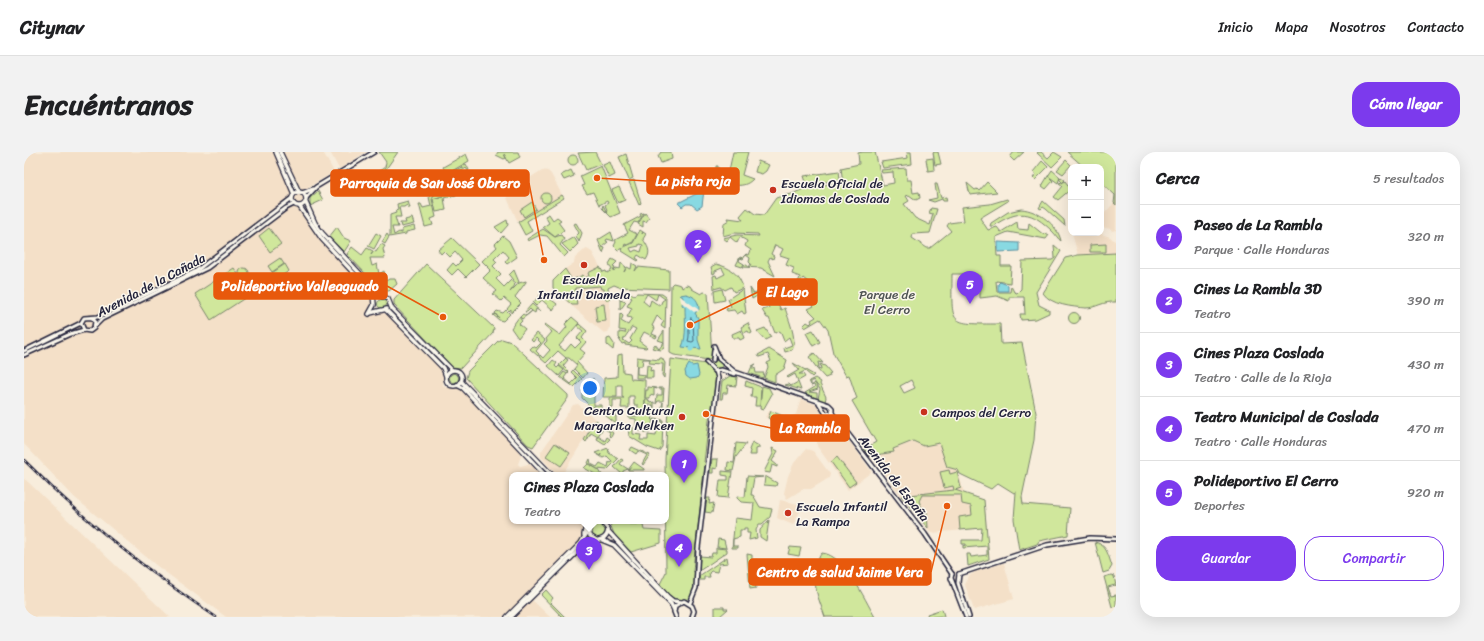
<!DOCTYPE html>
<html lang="es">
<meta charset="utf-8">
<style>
body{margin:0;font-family:Sriracha,sans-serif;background:#f2f2f2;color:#202124}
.controls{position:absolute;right:12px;top:12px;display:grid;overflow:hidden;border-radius:8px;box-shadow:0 4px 16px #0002}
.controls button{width:36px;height:36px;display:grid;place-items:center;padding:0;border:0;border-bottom:1px solid #e0e0e0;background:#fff;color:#202124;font:20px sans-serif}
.you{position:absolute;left:566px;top:236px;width:14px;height:14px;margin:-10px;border:3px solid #fff;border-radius:50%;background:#1a73e8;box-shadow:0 0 0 6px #1a73e833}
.badge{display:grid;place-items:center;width:26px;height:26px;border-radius:50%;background:#7c3aed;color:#fff;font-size:13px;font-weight:700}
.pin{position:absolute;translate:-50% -33px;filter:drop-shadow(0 1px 2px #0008)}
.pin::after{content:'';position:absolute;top:21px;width:14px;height:12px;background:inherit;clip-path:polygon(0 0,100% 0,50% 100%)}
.popup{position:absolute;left:485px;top:320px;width:160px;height:52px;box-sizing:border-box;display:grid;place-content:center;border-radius:8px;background:#fff;filter:drop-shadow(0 1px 3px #0005);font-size:13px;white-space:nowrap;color:#757577}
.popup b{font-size:15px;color:#202124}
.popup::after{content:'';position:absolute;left:50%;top:100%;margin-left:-8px;border:8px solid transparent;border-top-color:#fff}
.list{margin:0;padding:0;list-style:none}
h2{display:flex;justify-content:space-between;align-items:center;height:52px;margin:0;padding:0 16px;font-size:17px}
h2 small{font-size:13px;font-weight:400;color:#757577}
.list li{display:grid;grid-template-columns:26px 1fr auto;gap:12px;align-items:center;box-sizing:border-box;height:64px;padding:0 16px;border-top:1px solid #e0e0e0}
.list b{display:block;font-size:15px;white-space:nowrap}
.list p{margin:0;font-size:13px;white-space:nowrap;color:#757577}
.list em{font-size:13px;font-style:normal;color:#757577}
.actions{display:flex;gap:8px;padding:12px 16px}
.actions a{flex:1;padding:9px 0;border:1px solid #7c3aed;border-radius:16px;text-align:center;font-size:14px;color:#7c3aed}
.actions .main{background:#7c3aed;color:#fff}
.map{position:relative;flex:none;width:1092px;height:465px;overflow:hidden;border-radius:16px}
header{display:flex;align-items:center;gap:24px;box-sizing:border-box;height:56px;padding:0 20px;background:#fff;border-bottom:1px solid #e0e0e0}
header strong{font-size:19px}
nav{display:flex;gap:22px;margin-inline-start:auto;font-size:14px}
.intro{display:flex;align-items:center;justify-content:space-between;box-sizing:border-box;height:96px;padding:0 24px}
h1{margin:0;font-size:28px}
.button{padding:10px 18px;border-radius:16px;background:#7c3aed;color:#fff;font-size:14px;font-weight:700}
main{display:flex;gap:24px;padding:0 24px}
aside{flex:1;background:#fff;border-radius:16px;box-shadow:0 4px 16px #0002}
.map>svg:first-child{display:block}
.built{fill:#f4e0c8}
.green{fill:#d0e79c;stroke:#79846c;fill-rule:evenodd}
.water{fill:#88d9e2;stroke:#5f909f}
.pier{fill:#f8eddc}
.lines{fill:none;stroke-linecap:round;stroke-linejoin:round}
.shore{stroke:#4b6b7e;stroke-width:1}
.river{stroke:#88d9e2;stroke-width:5}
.tertiary-casing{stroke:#22223b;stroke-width:6}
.secondary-casing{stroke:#22223b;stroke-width:6}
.tertiary{stroke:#fbf7ec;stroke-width:3}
.secondary{stroke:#fbf7ec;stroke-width:3.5}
.rail-casing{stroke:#22223b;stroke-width:2.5}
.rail{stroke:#fbf7ec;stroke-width:1;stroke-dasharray:3;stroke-linecap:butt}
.poi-dot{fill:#c8321e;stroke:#fbf7ec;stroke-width:1.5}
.labels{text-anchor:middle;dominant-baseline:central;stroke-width:3;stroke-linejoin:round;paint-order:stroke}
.poi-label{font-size:13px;fill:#22223b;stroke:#fbf7ec;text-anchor:start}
.street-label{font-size:13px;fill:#22223b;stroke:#fbf7ec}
.park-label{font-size:13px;fill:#4e5353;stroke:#fbf7ec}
.leader{fill:none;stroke:#e8590c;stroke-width:1.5}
.callout-dot{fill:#e8590c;stroke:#fbf7ec;stroke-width:1.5}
.callout{fill:#e8590c;stroke:#e8590c;stroke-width:1.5}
.callout-label{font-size:14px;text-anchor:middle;font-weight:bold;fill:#fff}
</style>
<header>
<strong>Citynav</strong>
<nav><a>Inicio</a><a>Mapa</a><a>Nosotros</a><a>Contacto</a></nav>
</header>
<div class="intro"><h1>Encuéntranos</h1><a class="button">Cómo llegar</a></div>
<main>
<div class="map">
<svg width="1092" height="465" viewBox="0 0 1092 465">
<rect width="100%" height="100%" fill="#f8eddc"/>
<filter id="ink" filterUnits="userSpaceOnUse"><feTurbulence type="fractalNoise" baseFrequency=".025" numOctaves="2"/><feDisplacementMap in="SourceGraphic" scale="8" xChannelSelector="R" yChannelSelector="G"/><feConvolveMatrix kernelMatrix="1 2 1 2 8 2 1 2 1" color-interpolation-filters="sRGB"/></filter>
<g filter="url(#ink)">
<g class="built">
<path d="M0 0H299L310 20 281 37 284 45V53L276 56 291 81 347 141 350 148 347 157 350 160 365 162 415 214 419 220V233L422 236 430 235 437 238 492 294 497 304 494 312 496 314 504 312 508 313 519 323H488V369H560V384L557 388 502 442 526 465H202L133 414 50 345 0 292Z"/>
<path d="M306 0H342L315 17Z"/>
<path d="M518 18 524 19 527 22 538 43 494 70 483 46 484 40Z"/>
<path d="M1090 51 1092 53V78L1088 79 1087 77 1077 75V65Z"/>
<path d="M1048 81H1074L1086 85 1092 90V101L1054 103Z"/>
<path d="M563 97 568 100 579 120 561 126 559 123 547 128 541 117 550 111 551 106 559 99Z"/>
<path d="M579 132 586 143V176L584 180 580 181 542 149 547 137 562 136Z"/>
<path d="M777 247 793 253 797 261 796 266 780 287 741 265 746 258 767 265 772 262Z"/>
<path d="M554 252 572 268 538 323H533L517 305V300L549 253Z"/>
<path d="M806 266 810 268 847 319 846 321 824 338 793 294V280L801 268Z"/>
<path d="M890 289 900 294 915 291 923 315 934 318 940 341 960 348 963 376 907 381 846 304 870 300 869 297Z"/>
<path d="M782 297 789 299 806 322 805 326 787 337H779L763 347 760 341 764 324 770 311Z"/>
<path d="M0 327 3 329 146 465H0Z"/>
<path d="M756 348 774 352 776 359 769 373 753 366Z"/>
<path d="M980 411 990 447 950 458 941 433 945 424 951 420Z"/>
</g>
<g class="green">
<path d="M355 0H374L352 31 348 24 361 15 362 10Z"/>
<path d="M474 0H494L496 5 485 11 480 2 482 6 480 7 472 3Z"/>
<path d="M571 0 577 12 562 18 554 1Z"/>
<path d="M637 0H647L648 7 637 11 634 4Z"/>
<path d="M709 0H724L718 23 729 27C718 39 701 32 692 22V14H694V22L703 28Z"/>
<path d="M839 0H851L859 33 870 31 869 20 858 21 857 18 882 16 883 28H887L889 41 895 40 896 46 892 48 885 43 882 44 885 49 880 52 891 66 906 73 909 62 905 61 907 56 913 57 906 81 889 82 888 86 903 96H906L927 79 923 74 925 71 940 69 938 55 966 52 983 47 984 49 956 66 964 78 973 75 977 80 993 70 994 77 1004 78 1005 71 1020 83 1022 81 1025 83 1022 87 984 80 972 85 973 104H977V114H987L986 131 972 129 973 140H986L987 134 990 140 993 141 997 137 998 109 1028 108 1031 106 1030 93 1037 99 1012 140 1015 153 1025 158V161L1012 167 997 168 996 162H1001L1000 145H985V149L973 144 956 146V124L951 122H928C928 174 923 172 976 172L977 192 998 191 1012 261 1010 288 998 345 999 352 1046 356 1044 383 1015 389 1013 392 995 398 990 367 992 340 990 341 974 331 967 337 936 322 934 318 923 315 915 291 900 294 889 289 869 297 870 300 846 304 840 297 852 290 828 249 833 246 832 244 825 223 822 224 809 201 804 178 796 167 781 176 779 174 783 170 786 172 788 170 787 168 792 165 784 157 790 154 782 146 783 145 786 146 787 142 781 138 779 140 780 142 775 144 777 147 774 150 773 144 784 130 779 126 765 144 764 142 769 134H773L776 125 768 122 770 116 762 113 765 106 756 103 759 97 751 93 747 102 750 104 749 107 746 105 744 109 751 124 737 116 719 115 721 112 725 115 727 112 725 110 726 106 722 103 719 107 716 106 715 109 720 112 718 115 712 113 716 105 718 106 722 102 725 103 727 98 721 94 723 89 716 85 713 91 706 85 703 89 699 86 713 83 735 84 734 82 710 81 699 84 700 71 705 68 704 66 719 68 716 64 723 56 731 62 740 63 752 46 758 44 768 42 786 34 819 31 817 16 835 12 834 1ZM887 228 891 236 880 241 876 234Z"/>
<path d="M883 0H887L888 12 859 16 857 10 884 6Z"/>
<path d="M909 0H914L917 12 911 13Z"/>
<path d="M990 0H1000L990 9 986 5Z"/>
<path d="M1014 0H1017L1024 6 1030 0 1038 5 1028 15 1013 1Z"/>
<path d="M1043 0H1092V53L1090 51 1091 43 1077 30V15H1060Z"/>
<path d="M442 2 445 9 428 19 433 27 429 19 438 15 439 17 438 14 442 12 445 18 444 19 442 16 438 19H434L438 27 443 25 447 32 450 31 452 33 440 41 420 46 422 58 412 60 409 47 419 44 408 47 412 65 407 67 409 73 401 75 395 52H397L399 56 407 54 405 45 410 44 408 36 413 35 411 26 403 28V31L391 34 390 28 422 21 419 15Z"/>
<path d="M602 2 609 26 605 28 595 5Z"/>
<circle cx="549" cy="8" r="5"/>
<path d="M909 6 910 18 904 19 902 7Z"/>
<path d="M1042 8 1047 13 1039 22 1033 18Z"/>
<path d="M734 9 745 13 742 19 738 22 731 20Z"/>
<path d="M1018 9 1024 15 1011 28 1009 26 1012 22 1009 20Z"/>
<path d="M586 10 591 23 585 26 579 13Z"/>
<path d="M577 14 596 61 587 65 578 56 579 53 582 59 583 58 581 53 584 51 583 49 575 53 569 40 563 42 558 34 560 33 556 24Z"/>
<path d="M547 18 550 24 540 28 537 23Z"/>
<path d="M1028 18 1036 25 1034 31 1024 24Z"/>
<path d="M815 19 816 27 814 28 783 33 780 24Z"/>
<path d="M1024 24 1029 29 1022 37 1018 34Z"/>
<path d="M1037 25 1041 28 1038 31 1041 29 1047 37 1034 48 1030 45 1039 34 1035 31 1038 30 1035 27Z"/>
<path d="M610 28 617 51 615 53 605 30Z"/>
<path d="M963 30 973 40 946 43 943 31 951 38 953 37 955 39Z"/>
<path d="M911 32H913L917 46 922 45 923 49H919L918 47 910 50 904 48 913 46Z"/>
<path d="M404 33 405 37 400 38V41L393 43 391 36Z"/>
<path d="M595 35 601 48 594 51 588 38Z"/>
<path d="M294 39 299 48 286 54V46Z"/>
<circle cx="522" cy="46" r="5"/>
<path d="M538 43 540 46 503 69 508 79 501 83 494 70Z"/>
<path d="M384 49 386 56H384L383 53 380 55H375L377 65H371L374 75H368L370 83 375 80 378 81V77L390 74 391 78 382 80V82L365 85 361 92 358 90 363 82 365 85 366 83V63L372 61 371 59 374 58 373 52Z"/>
<path d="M1019 49 1040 68 1041 74 1022 57 1019 55 1017 57 1015 56Z"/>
<path d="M508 50 512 57 500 65 496 58Z"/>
<path d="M997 57C1014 58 1034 73 1037 89 1034 87 1032 83 1029 80 1007 58 995 57 969 74H966L967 71 984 60Z"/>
<path d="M620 61 614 71 610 70 605 78 613 82 609 90 603 93 601 92 600 95 609 91 616 78 619 80 618 82 619 80 622 82 619 87C623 94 628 99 622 108L614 103 612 106 615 108 614 109 598 99 599 96 594 98 590 94 592 90 591 88 604 81 600 73 617 64 616 62ZM615 92 619 93 617 100 612 98 608 100 606 96 615 94Z"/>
<path d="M621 61 625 66 622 70 619 69V75L614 72Z"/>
<path d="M525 62 529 68 533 65 537 68 534 70 540 78 531 85 537 83 540 87 536 93 544 101 540 105 523 84 516 83 504 89 503 87 519 77 531 85 519 75 525 71 521 64Z"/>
<path d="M388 66 390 72 377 75 376 71H382L381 68Z"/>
<path d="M483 68 484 73 477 81 471 75Z"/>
<path d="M552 71 558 81 555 90 552 84 555 81 550 72Z"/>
<path d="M313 75 320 86 327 89 320 100 305 85Z"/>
<path d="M245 76 257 92 246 100 235 84Z"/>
<path d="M587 80 590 89 583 87 582 89 584 90 578 95 581 96 579 101 574 88Z"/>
<path d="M352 81 357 84 350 97 344 94Z"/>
<path d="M479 84 485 89 493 105 483 112 481 110 485 105 479 98 470 107 473 110 469 114 477 122 472 127 480 135 487 128 491 133 486 140 495 131 502 129V130L491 145 497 151 487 161V157L485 159 483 157 487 152 480 146 477 149 469 142 473 139 459 126 467 118 458 109 473 95 471 92Z"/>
<path d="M550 85 554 92 546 100 538 92Z"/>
<path d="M428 86 455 112 442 125 434 117 428 123 423 118 429 111 432 114 438 108 431 100 426 105 420 99 417 102 414 98Z"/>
<path d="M357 92 361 94 359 97 361 106H346L348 114 353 112 355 122 360 119 362 129 365 127H371L373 132 365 139 357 138 323 102 328 95 338 103 343 96 349 99 347 103 350 99 352 100Z"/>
<path d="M1082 92V100H1066V93Z"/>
<path d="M1092 101V150C1079 149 1072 156 1062 156 1048 155 1027 153 1019 141L1041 106 1054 103Z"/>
<path d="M256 106 260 112 248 120 244 114Z"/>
<path d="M588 107 593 110 589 114 591 115 589 120 592 116 596 117 597 111 602 115 600 120 603 115 607 117 608 111 613 114 611 119 614 115 645 118V137L595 135 590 133 584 136 586 148H582L580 137H577L576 134 551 136 553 153H548L529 136V129L541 117 548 128 559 123 561 126 565 124 564 121 576 115 579 120 582 119 583 121 588 118 585 112Z"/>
<path d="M261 112 265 119 253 127 248 121Z"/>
<path d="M402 112 470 176 469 181 437 216 428 215 370 153V148Z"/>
<path d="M692 112C705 115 716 122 719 136L710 140 707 135 701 138 697 135 690 137 689 124 692 123 693 126 701 122 698 116 691 119V121L689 122 687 115Z"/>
<path d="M210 116 227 142 187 168 171 142Z"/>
<circle cx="220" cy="121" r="5"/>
<path d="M490 118 495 130 492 132 485 123Z"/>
<circle cx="237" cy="129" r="5"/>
<path d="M321 127 327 133 332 135 322 145 312 136Z"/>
<path d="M743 128 757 158 761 156C764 166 774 188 768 198L761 200 760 196 768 193 765 185 760 189 756 179 751 181 745 166H743L738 158 745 156 742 149H739L746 145 743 138 728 147 726 136 730 142 744 136 741 129Z"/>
<circle cx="229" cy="134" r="5"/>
<path d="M649 131 657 133 658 136 662 133 666 134 668 137 677 142 680 140 684 141 688 203 685 208 650 203 646 201 647 133Z"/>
<path d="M698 137 701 148 691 150 690 139Z"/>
<path d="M719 137 722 161 720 162 718 159 713 162 710 158 703 159 702 157 707 155 704 147Z"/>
<path d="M600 141C604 140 607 141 610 143L613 141 638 142 642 145 641 177 637 174 640 169 637 168 633 164 628 174 631 176 628 182 633 184 632 186 620 180 615 189 623 195 622 196 601 193V191L598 192 595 187 597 188 595 186V180L601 181 602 179 595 178 596 161 599 164 597 169 604 173 608 166 603 165 608 156 603 154 608 146 603 144 601 141 596 148 602 150 596 158V145ZM623 142 632 148 634 142 641 147 638 149 636 154 627 148 625 154 619 149ZM608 175 612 177 606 187 608 189 605 192 599 188Z"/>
<path d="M520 142 533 152 529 158 518 148 512 154 509 151 516 143Z"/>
<circle cx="358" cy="152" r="4.5"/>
<path d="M508 152 517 160 512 157 511 161 508 159 498 167 496 165 499 162 502 164 508 159 506 157 503 160H501Z"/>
<path d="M580 152 582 169 573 170 571 154Z"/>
<path d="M482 158 486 162 479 169 475 168 469 163 471 162 475 166 471 161 473 159 479 161Z"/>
<circle cx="1050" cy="166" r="5.5"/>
<path d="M495 165 498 169 495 172 501 177 494 186 487 176Z"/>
<path d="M548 165 555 171 535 194 541 199 547 192 551 196 557 190 553 186 559 179 553 174 555 172 563 179 558 186 562 190 556 197 561 201 553 210 563 221 559 226 550 217 553 213 545 206H541L544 208 539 214 545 220 544 221 535 213 542 206 534 199 522 211 515 205 516 203 519 206 526 198 520 192 523 189 522 187 528 180 520 173 521 172 536 183 543 175 541 172Z"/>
<path d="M724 171 728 181 726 182 724 179 720 181 717 175Z"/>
<path d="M741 176 747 185 741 188 733 179Z"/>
<path d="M717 178 720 186 716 188 715 186H709L708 182Z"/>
<path d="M789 178 796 190 789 194 782 181Z"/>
<path d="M640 179V196L637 198 628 196 631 192 635 197 640 190 634 188Z"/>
<path d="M513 181 521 188 512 199 515 202 514 204 506 197 509 194 512 196 517 191 512 186 509 190 507 188Z"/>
<path d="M586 186 590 192 589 198 583 193V187Z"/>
<path d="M478 187 487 190 544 243V246L509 295 504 293 442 226 444 219 474 189Z"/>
<path d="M745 197 763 208 760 217 751 223V230L740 226 744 215 743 211 747 209 744 202 735 205 734 203Z"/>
<path d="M790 201 799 211 794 210 795 215H792L785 205Z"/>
<path d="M598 202 599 220 606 221 607 227 621 228V254L629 257V253H621V247H624L626 251 630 250V258H637L639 250V259L629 258 628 276H625V281H621V271L620 279H615L617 275 612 276V267L605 266V264H614V253H610V244H605V256H597L598 248H589V256H586V246H600L598 245V233H593V245H579L580 226 593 225 594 203Z"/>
<path d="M613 205 635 208 636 206H638L641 211 640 226 638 223 639 212 625 211 626 207H619L618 214H613V222L621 223V226H612Z"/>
<path d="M647 207 682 212 692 224 688 260H686L680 310 683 311 681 313 677 343 679 346H677L672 394 673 397H671L669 419 671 420 672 433 666 446C653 452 642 443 636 432L642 420 641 307Z"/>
<path d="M529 208 533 211 531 214 533 216 535 214 540 218 535 224 524 214Z"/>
<circle cx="693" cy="213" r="5"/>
<path d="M769 211 790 223 788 225 781 219 775 222H779L781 225 774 229 771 222 764 226 763 225 775 218Z"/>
<path d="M732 212 729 214V217L731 216 732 221H740L739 226 725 221 728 214Z"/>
<path d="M796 212 801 214 807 221 805 222 806 224 801 226 792 216 797 217Z"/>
<path d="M623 213 627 214 626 219 629 218V226H622Z"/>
<path d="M549 218 558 227 550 235 536 225 540 220 543 222 540 226 547 232 553 226 547 220Z"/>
<circle cx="430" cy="226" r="4.5"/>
<path d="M706 224 713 225 712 234 704 233 703 241H699L698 247H696L698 229Z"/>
<path d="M569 226 570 237H566V244L570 243V253H577V258H585L583 263 592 264V272L570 254 568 256 558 246V238Z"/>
<path d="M791 226 797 230 796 232 802 245 801 250 794 247 796 237 789 228 787 229V233L785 229Z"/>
<path d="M722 229 737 235 736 254H731L732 245H727L728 236 721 234Z"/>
<path d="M774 230 777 238 761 233 765 232 767 234Z"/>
<path d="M791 231 794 237 785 240 793 241V247L781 241 791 235 790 233 787 234Z"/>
<path d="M738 234 745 236 748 242 739 258 736 257Z"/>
<path d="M624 235 633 236V237L630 236V244L626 243V246H621L622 238H624Z"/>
<path d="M635 236H640L639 249H634L632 252 633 243H638V237H635Z"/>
<path d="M747 259 761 265 757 274 744 266Z"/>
<path d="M630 267 639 268 638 295 635 299 623 295 605 284 604 275H609V282L617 283 616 288H624V283L632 284 633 275 637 276 638 269 631 268 630 270Z"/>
<path d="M572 268 589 281 587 285 585 283 586 280 579 276 574 284 581 289 583 285 586 287 581 292 573 287 574 285 567 281 562 290 560 288Z"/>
<path d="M772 271 784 279 779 286 767 277Z"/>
<path d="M728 290 735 294V296L732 297V303H725L726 299 725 298Z"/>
<path d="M531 291 546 301 537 314 522 304Z"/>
<path d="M712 291 722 292 712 305 709 319 703 318 704 310 710 311Z"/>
<path d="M608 295 626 303 619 313 618 312 623 303 614 299 612 302 606 298Z"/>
<path d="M584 296 585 301 594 307 583 318 573 317 564 311 566 307 567 312 573 315 576 311 584 315 585 310 587 311 588 309 583 304 579 306 576 304 577 302 576 304 571 301Z"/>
<path d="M748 296 754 299 748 309 753 313V315L748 313 746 321 740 320 749 302Z"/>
<path d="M813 305 832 330 825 335 807 310Z"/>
<path d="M597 307 599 308 596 312 604 317 599 319V323L590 315Z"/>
<path d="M688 307H694L693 317 689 316V321H686Z"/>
<path d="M610 310 620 317V318H604Z"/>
<path d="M564 312 575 318 578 323H573L560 316Z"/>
<path d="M925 318 926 322 933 320 937 336 931 338 960 348 965 407 944 414 943 402H946L947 405 963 403V394L939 396V393L942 394V392H938V388H957L958 376 936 378 935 365 948 363 947 354 938 352 937 343H898L895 349 898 356 891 360 877 344 930 338 929 334 920 336 916 320Z"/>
<path d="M698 319 708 320 704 346 694 345 696 328H704V324L698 323Z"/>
<path d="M723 324 739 325 730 326 727 343H729L736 355 748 357 746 365 738 372H735L732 378 733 386 725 388 726 381H723V376H720V378H716V385L709 387V394H714V396H708L711 366 728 368 730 351 717 350 713 346V344L721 345Z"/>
<path d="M741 324 753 331 752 334 740 333Z"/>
<path d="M683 346H686L685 352 690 351 688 361 681 360Z"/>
<path d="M903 360 904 376 894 365Z"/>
<path d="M745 368 742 389 736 385V378Z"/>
<path d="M585 369H605V372H614V369H618L620 378 637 379V391L607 400 590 382Z"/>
<circle cx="574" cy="379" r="8"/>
<path d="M694 387 700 388 702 396 693 395Z"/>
<path d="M1071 390C1083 393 1084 403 1088 414L1085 419 1079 421Z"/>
<path d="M766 395 777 396 775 404 764 402Z"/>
<path d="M692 396 703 397V400L675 419 676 404 687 405 688 401H692Z"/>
<path d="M798 401C821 403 840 446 851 465H801C794 444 788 435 793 413 794 408 795 404 798 401Z"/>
<path d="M723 402 728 403V409L733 408V411H729L732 436 726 437Z"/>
<path d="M703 405 704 411 695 412 693 420 687 419 685 421 686 425H680V428H675V424Z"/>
<path d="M1087 423 1090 424 1092 434 1091 433 1084 435 1087 444 1092 443V454L1088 455 1080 425Z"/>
<path d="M522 438 529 446 526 450 541 465H538L517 443Z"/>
<path d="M691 455H700V457H704L695 465H691Z"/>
<path d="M918 457 920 464 904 465 903 462Z"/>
</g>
<g class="water">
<path d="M675 35H678L680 38 678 54 673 57 667 52H662L658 55 654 51 674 41Z"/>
<path d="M974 90 995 91V99L974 100Z"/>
<path d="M976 130 984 133V139H974V132Z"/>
<path d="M662 142C671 144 675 149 675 158L671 161 674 166V188L677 197 658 195C663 184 661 167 661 155L658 153 659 145 656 143Z"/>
<path d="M665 212 668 214 673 213 675 223 673 226 666 227 662 224 661 219Z"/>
</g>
<path class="pier" d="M656 144 675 158 674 160 672 159 670 160 657 150Z"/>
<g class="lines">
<path class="shore" d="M667 166 669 168 670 189 668 190 664 189C667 181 662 173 667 166Z"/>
<path class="river" d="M667 197 668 195"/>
<defs>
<g id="tertiary">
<path d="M278 41 289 37"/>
<path d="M282 46 292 35 350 0"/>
<path d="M68 166 71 169 70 176 66 179 60 178 57 171 60 166 74 165 172 119 268 46"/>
<path d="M71 174 78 167 183 116 262 56 270 52"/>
<path d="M690 194 695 207 711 220 805 253 808 256V261"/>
<path d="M0 199 57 171"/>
<path d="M0 203 46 182 60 178"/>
<path d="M689 208 690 198"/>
<path d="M682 210 691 219 697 218 711 222"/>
<path d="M795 251 802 262 808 261"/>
<path d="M808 261 901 382 928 422"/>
<path d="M928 422 927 426 942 465"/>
<path d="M935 422 1023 393 1066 386 1092 387"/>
<path d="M935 422 934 431 945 465"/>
<path d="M666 451 672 436 674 396 694 226 692 219"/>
<path d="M652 465 650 460 651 454 660 449 668 454 670 459 668 465"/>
</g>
<g id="secondary">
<path d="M252 0 270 42"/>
<path d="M256 0 275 40"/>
<circle cx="275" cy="47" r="7"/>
<path d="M282 51 291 71 298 81 357 144 364 147 368 157 428 218"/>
<path d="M276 55 298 87 349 142 350 153 345 162"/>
<path d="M362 158 419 216 422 224"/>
<path d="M346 161 363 157"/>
<circle cx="430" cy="226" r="8"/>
<path d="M437 229 528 323"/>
<path d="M433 233 439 236 521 323"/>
<path d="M584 379 643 444 649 449 657 450"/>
<path d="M560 383 562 374 561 369"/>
<path d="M578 388 590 393 647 452 650 458"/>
<path d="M483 465 557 391 564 379"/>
<path d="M487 465 560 393C569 386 583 392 584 377L578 370 572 369 565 375 566 384 572 388"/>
</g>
</defs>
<use href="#tertiary" class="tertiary-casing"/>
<use href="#secondary" class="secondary-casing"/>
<use href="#tertiary" class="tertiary"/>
<use href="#secondary" class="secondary"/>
<defs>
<path id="rail" d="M0 308C58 367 123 419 192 465"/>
</defs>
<use href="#rail" class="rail-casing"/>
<use href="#rail" class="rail"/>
</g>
</g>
<g class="poi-dot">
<circle cx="749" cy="38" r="4"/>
<circle cx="560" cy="113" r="4"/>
<circle cx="900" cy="260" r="4"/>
<circle cx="658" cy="265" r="4"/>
<circle cx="764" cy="361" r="4"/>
</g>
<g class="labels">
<g class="poi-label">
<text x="757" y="31">Escuela Oficial de<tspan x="757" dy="15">Idiomas de Coslada</tspan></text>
<text x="560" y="127" text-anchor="middle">Escuela<tspan x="560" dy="15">Infantil Diamela</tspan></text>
<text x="650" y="258" text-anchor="end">Centro Cultural<tspan x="650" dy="15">Margarita Nelken</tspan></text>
<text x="908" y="260">Campos del Cerro</text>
<text x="772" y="354">Escuela Infantil<tspan x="772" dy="15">La Rampa</tspan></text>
</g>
<g class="street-label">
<text transform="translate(127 133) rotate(-28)">Avenida de la Cañada</text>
<text transform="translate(870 326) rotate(52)">Avenida de España</text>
</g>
<g class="park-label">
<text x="863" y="142">Parque de<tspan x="863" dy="15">El Cerro</tspan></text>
</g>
</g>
<path class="leader" d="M573 26L623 29M520 108L505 31M419 165L363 134M666 173L734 140M682 262L747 276M923 354L907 420"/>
<g class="callout-dot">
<circle cx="573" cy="26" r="4"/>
<circle cx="520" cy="108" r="4"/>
<circle cx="419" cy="165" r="4"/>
<circle cx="666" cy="173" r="4"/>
<circle cx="682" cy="262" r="4"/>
<circle cx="923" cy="354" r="4"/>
</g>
<g class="callout">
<rect x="623" y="16" width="92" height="26" rx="4"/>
<rect x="307" y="18" width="198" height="26" rx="4"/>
<rect x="190" y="121" width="173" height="26" rx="4"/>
<rect x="734" y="127" width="59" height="26" rx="4"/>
<rect x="747" y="263" width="78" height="26" rx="4"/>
<rect x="725" y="407" width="182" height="26" rx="4"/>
</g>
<g class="callout-label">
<text x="669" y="34">La pista roja</text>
<text x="406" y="36">Parroquia de San José Obrero</text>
<text x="276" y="139">Polideportivo Valleaguado</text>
<text x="763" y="145">El Lago</text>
<text x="786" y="281">La Rambla</text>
<text x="816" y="425">Centro de salud Jaime Vera</text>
</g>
</svg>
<div class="controls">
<button>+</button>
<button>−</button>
</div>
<div class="you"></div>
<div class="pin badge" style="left:660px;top:331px">1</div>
<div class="pin badge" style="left:674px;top:111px">2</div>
<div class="pin badge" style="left:565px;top:418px">3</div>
<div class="popup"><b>Cines Plaza Coslada</b>Teatro</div>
<div class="pin badge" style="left:655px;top:415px">4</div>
<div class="pin badge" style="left:946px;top:152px">5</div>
</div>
<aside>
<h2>Cerca<small>5 resultados</small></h2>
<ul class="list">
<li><span class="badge">1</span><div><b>Paseo de La Rambla</b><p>Parque · Calle Honduras</p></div><em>320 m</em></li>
<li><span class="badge">2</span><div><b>Cines La Rambla 3D</b><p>Teatro</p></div><em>390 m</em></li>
<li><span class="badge">3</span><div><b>Cines Plaza Coslada</b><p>Teatro · Calle de la Rioja</p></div><em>430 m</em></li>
<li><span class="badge">4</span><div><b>Teatro Municipal de Coslada</b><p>Teatro · Calle Honduras</p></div><em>470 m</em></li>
<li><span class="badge">5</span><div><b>Polideportivo El Cerro</b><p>Deportes</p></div><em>920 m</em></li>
</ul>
<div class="actions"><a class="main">Guardar</a><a>Compartir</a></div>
</aside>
</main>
